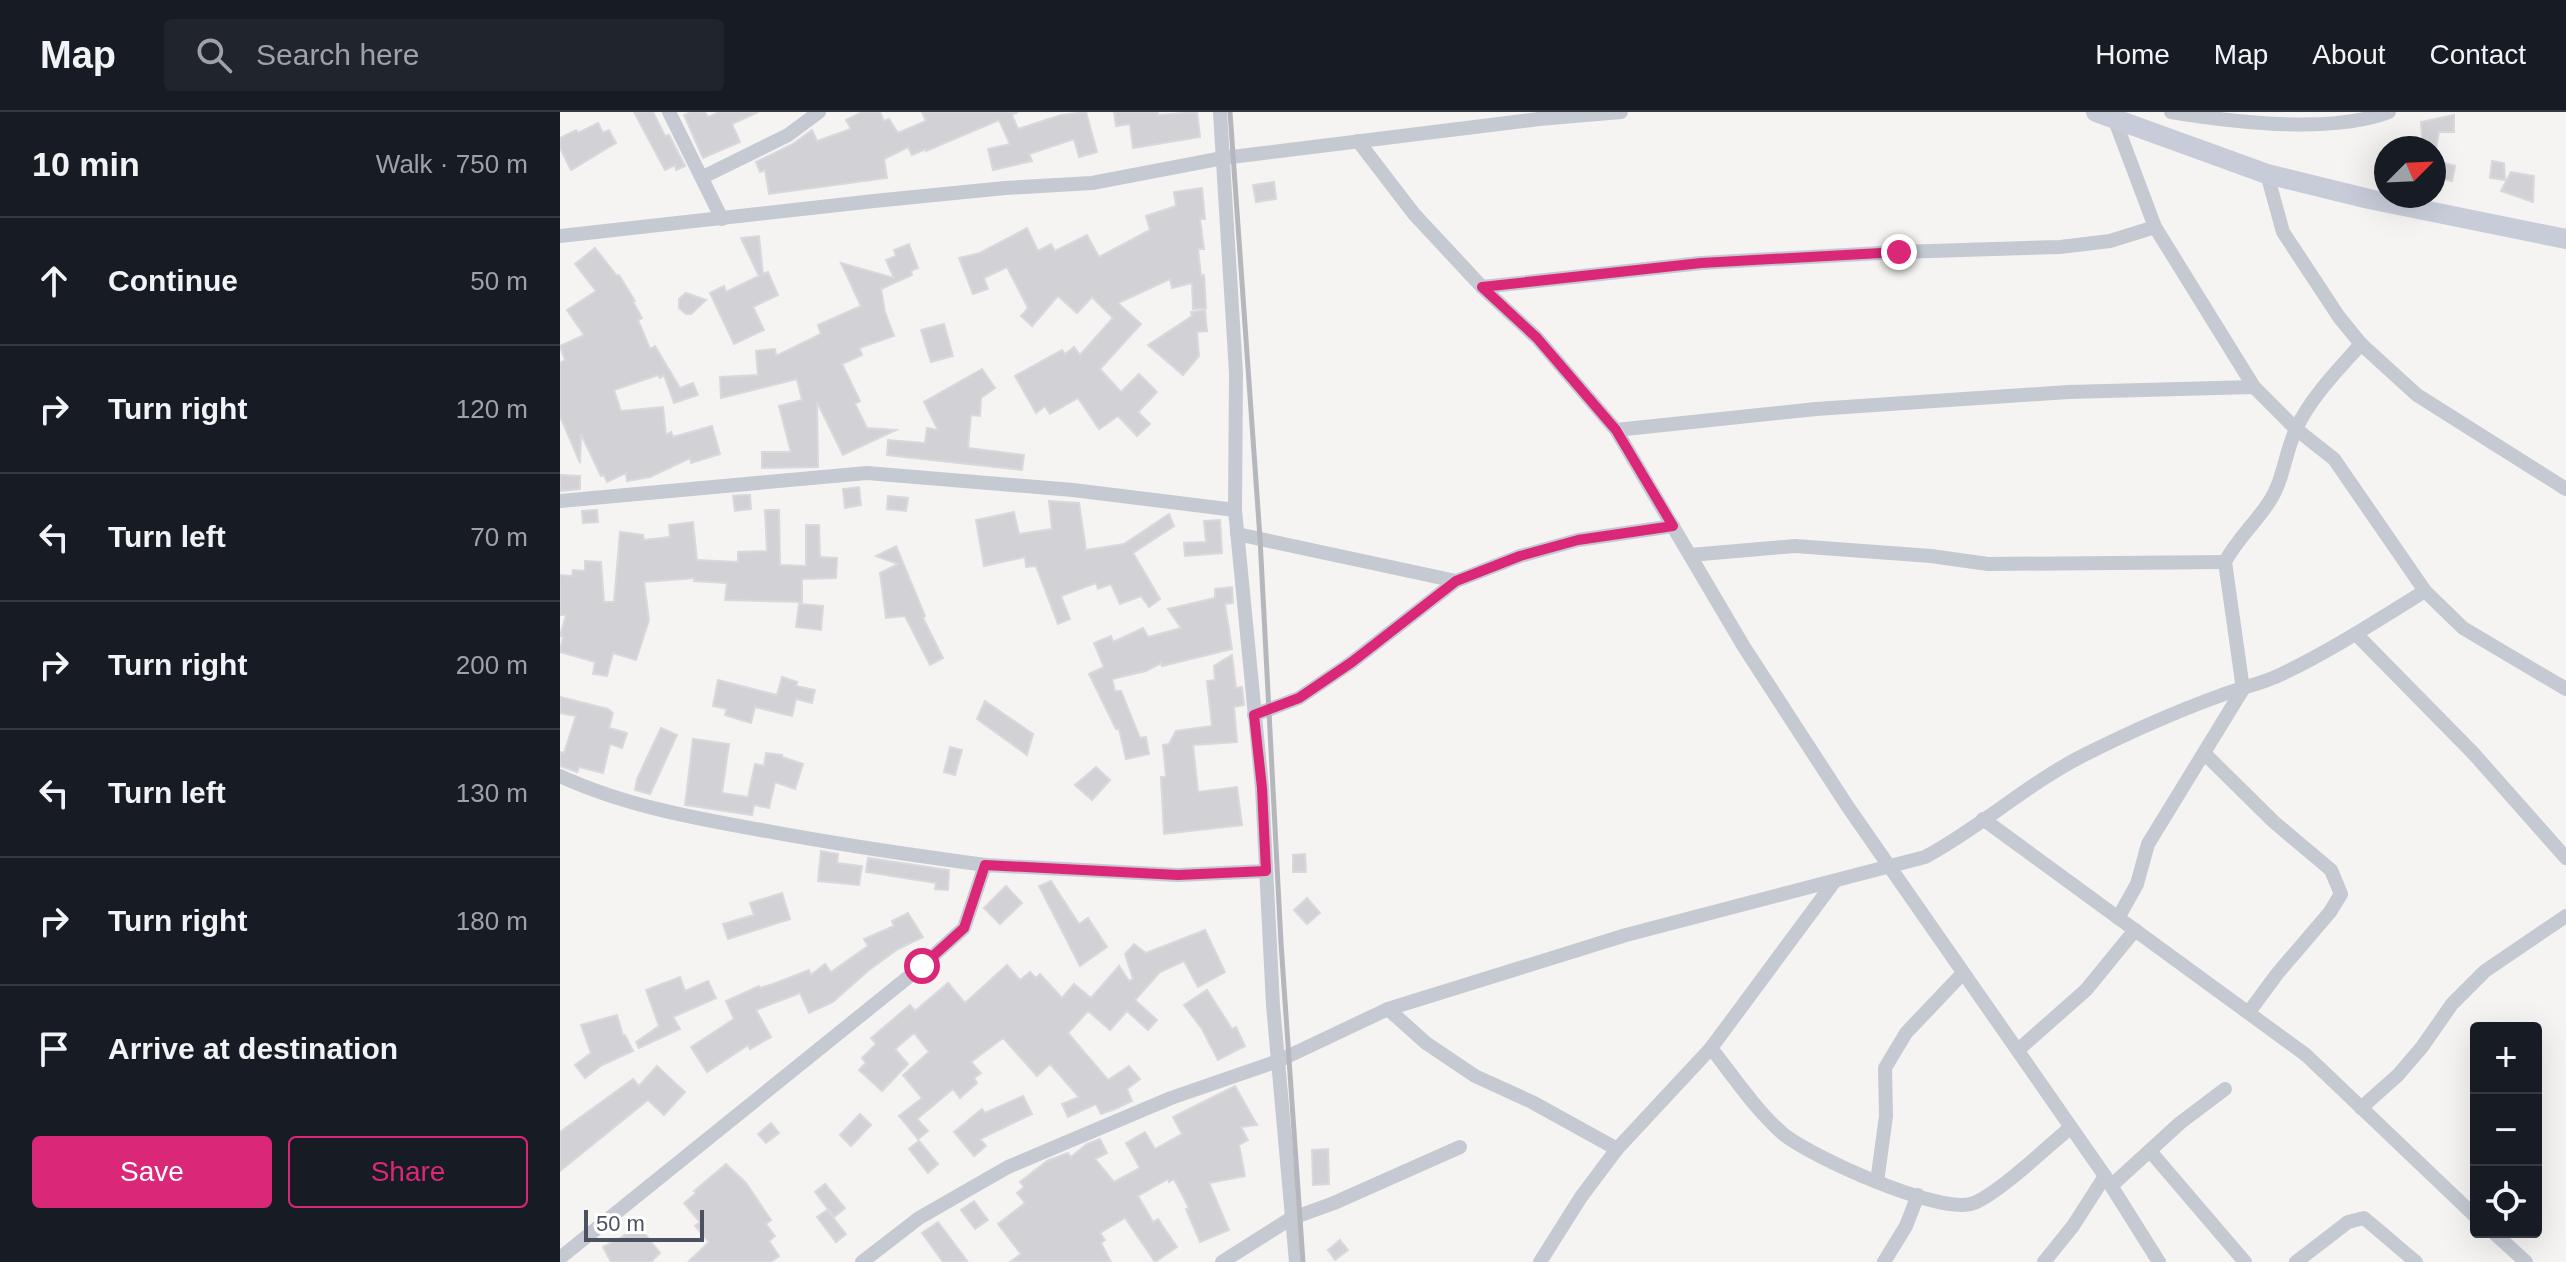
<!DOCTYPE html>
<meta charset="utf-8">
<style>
body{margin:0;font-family:Arial,sans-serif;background:#20242c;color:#f1f3f6}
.controls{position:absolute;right:24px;bottom:24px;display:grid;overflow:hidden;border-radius:8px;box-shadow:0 8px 32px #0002}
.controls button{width:72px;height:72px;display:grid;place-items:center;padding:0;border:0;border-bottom:2px solid #363941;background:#171b24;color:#f1f3f6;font:40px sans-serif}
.compass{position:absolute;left:1814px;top:24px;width:72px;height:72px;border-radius:50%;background:#171b24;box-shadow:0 8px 32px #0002;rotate:66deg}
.scale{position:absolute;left:24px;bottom:20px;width:120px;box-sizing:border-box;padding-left:8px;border:4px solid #4c515f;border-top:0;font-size:22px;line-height:28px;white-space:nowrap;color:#4c515f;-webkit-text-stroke:6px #fff;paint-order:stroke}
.stop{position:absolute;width:24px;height:24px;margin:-18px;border:6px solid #db2777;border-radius:50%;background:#fff}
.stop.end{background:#db2777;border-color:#fff;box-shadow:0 2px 8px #0008}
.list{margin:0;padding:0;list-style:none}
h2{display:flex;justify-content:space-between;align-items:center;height:104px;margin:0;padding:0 32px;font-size:34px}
h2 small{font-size:26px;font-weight:400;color:#9ea1a6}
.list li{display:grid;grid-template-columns:52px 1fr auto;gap:24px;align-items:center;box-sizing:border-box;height:128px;padding:0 32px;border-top:2px solid #363941}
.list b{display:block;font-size:30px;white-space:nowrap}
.list em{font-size:26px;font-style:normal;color:#9ea1a6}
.actions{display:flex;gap:16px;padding:24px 32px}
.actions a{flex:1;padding:18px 0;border:2px solid #db2777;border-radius:8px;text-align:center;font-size:28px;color:#db2777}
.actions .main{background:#db2777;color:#fff}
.icon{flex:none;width:44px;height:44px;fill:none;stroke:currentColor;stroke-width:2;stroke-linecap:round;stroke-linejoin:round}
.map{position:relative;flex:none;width:2006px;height:1150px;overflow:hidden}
header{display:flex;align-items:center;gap:48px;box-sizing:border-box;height:112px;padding:0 40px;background:#171b24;border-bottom:2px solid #363941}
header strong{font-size:38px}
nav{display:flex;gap:44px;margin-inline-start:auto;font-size:28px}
.search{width:560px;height:72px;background:#20242c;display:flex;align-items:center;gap:20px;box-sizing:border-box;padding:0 28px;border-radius:8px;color:#9ea1a6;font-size:30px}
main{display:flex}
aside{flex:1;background:#171b24}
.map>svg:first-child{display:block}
.building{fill:#d1d1d6;stroke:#d8d8dd;stroke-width:2}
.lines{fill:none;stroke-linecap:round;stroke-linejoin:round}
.street{stroke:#c5c9d2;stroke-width:14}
.secondary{stroke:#c8ccd9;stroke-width:20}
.rail{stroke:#b6b7bc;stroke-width:5}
.route{stroke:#db2777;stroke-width:10}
</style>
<header>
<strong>Map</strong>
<div class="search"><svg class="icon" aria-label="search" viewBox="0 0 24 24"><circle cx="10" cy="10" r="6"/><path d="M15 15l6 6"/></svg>Search here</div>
<nav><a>Home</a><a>Map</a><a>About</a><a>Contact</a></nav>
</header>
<main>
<aside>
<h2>10 min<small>Walk · 750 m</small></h2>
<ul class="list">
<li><svg class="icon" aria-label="ahead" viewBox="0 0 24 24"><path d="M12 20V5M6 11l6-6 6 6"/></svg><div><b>Continue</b></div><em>50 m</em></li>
<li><svg class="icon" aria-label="right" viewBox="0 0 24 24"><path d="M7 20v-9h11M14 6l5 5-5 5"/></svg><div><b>Turn right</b></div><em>120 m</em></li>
<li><svg class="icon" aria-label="left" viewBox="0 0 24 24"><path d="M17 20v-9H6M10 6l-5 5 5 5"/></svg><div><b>Turn left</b></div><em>70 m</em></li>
<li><svg class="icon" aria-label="right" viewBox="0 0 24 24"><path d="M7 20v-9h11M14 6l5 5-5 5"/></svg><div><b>Turn right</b></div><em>200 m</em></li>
<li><svg class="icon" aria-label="left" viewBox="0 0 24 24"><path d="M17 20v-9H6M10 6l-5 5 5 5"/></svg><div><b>Turn left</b></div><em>130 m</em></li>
<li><svg class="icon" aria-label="right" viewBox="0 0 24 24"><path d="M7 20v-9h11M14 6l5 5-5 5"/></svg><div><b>Turn right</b></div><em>180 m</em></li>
<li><svg class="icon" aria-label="arrive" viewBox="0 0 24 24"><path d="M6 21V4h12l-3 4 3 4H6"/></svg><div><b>Arrive at destination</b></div></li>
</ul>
<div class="actions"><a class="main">Save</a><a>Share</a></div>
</aside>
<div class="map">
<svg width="2006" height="1150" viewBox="0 0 2006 1150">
<rect width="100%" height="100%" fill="#f5f4f3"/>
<g class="building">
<path d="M74 0H93L105 24 109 23 125 54 116 58 115 53 105 58Z"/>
<path d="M131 0H145L148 5 159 0H198L172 12 180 30 143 46 124 3Z"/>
<path d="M302 0H320L324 9 329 7 338 21 366 9 362 0H458L452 3 458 17 501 3 526 0 537 40 519 45 514 27 469 42 472 49 433 58 428 37 450 32 439 8 366 39V37L352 43 348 35 324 47 327 66 209 82 205 58 200 60 196 50 233 32 252 18 257 29 291 17 286 8Z"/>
<path d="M554 0H598V3L637 0 640 25 573 36 570 12 556 14Z"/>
<path d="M1894 3V20H1879L1876 36H1863L1861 10Z"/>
<path d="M38 11 43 21 49 18 56 31 11 58 0 36V26L16 18 18 21Z"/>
<path d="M1874 48 1895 54 1892 69 1874 65Z"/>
<path d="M1932 49 1944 51 1945 68 1930 66Z"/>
<path d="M1951 60 1974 64 1973 90 1941 79Z"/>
<path d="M714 70 716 87 696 90 693 73Z"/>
<path d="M642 76 645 107H640L644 137H638L641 164 644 163 646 196 633 197 632 171 612 176 610 167 558 191 581 212 540 257 561 280 579 262 597 280 578 300 590 312 577 324 558 304 539 317 518 286 490 302 485 294 476 301 455 264 502 238 505 242 514 235 520 243 553 206 532 185 517 201 498 184 472 214 461 204 468 196 447 155 424 166 428 177 413 182 399 146 420 141 467 116 478 139 491 132 495 139 527 123 539 145 590 118 586 104 616 94 614 80Z"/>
<path d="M199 124 203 162 208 160 218 183 193 195 204 218 174 232 150 181 164 174 166 180 199 164 181 126Z"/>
<path d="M349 132 358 156 351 159 352 163 321 177 325 200 334 224 299 236 302 243 282 252 300 289 295 292 307 316 336 318 283 343 257 290 258 355 202 356V340H231L219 294 242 288 237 267 161 286 160 265 198 263 196 239 215 237 216 244 261 222 258 213 301 194 281 151 334 166 326 148 336 144 334 138Z"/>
<path d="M35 136 57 164 59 163 75 189 73 190 82 206 78 208 90 237 95 234 120 276 133 271 138 283 114 291 104 263 100 266 98 263 54 278 61 299 103 295 106 323 111 320 113 325 152 314 160 342 131 351 130 346 90 365 67 369 66 361 47 370 44 363 41 364 21 322 20 351 0 304V251L5 248 0 234 24 223 7 198 36 179 15 152Z"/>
<path d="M126 181 146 188 131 202H126L119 196V187Z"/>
<path d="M645 198 647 219 637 220 639 244 623 263 588 233 632 204 631 200Z"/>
<path d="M384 212 393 244 371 250 361 218Z"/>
<path d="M422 257 435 276 421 286 420 304 411 303 408 336 464 343 462 358 327 343 328 328 365 331 367 316 378 318 364 290Z"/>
<path d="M0 363 20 364V377L0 379Z"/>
<path d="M299 375 301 393 285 396 283 377Z"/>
<path d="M183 383H190L191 397 175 399 173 384Z"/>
<path d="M328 384 348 386 346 399 327 397Z"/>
<path d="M489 389 519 391 526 438 564 432 609 402 614 414 573 441 600 487 589 495 581 484 560 492 551 472 538 477 536 471 501 484 510 507 498 512 476 454 466 455 465 445 424 454 416 408 454 400 459 422 492 417Z"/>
<path d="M37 398 38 410 23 411 22 399Z"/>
<path d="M205 398H219L220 453 246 454V413H259L260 445 277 446 276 466 242 467V490L165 488 167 471 134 469 135 466 84 470 89 508 76 548 53 541 47 564 33 562 35 550 0 540 3 525 0 524 6 503H0V463L12 464 13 458 25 459V449L41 450 44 490H54L60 420 83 423 84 428 110 425 109 413 133 410 137 448 178 450V440L207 439Z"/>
<path d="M660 408 662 441 625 444 624 431 646 430 644 409Z"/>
<path d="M336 434 365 504 363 506 383 546 370 553 345 504 326 506 320 461 338 452 316 444Z"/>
<path d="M672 475 673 491 665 492 672 537 602 554 601 551 586 559 552 567 555 579H561L580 626 586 625 589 642 566 647 559 617H556L529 562 544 555 534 531 551 524 553 530 583 516 588 525 621 516 608 497 655 486V477Z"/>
<path d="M239 492 263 494 261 518 236 515Z"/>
<path d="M672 543 676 576 682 575 684 593 674 595 677 630 633 633 638 680 677 675 682 713 604 722 601 665H606L603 633 609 632 616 619 652 614 647 569 655 568 654 554Z"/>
<path d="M222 565 237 570 236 574 255 578 252 591 236 587 232 604 195 595 191 611 165 603 167 597 153 594 158 568 217 583Z"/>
<path d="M0 585 48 597 53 601 49 616 67 621 62 636 50 632 43 661 19 655 17 660 0 654V640L4 641 16 604 0 601Z"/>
<path d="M425 589 473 622 467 643 417 607Z"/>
<path d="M101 616 117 623 90 682 75 678 77 667Z"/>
<path d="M133 627 169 632 162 681 188 685 195 652 204 654 206 641 222 643V645L243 652 235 677 215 670 209 696 194 693 192 703 125 693Z"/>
<path d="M390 635 402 638 395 663 384 660Z"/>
<path d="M536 655 550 668 532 688 515 673Z"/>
<path d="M261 739 278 742 277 751 302 754 299 773 258 769Z"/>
<path d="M745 742 746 760H733V743Z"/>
<path d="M308 746 389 758 388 778 375 777 376 771 306 760Z"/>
<path d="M491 769 519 812 528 806 547 835 520 854 479 774Z"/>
<path d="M446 774 462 791 440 812 424 796Z"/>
<path d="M222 781 230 807 168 827 163 812 194 803 190 791Z"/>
<path d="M747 786 760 801 747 812 734 798Z"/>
<path d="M348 801 363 825 338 837 309 858 273 890 249 901 240 881 196 898 211 925 190 937 188 933 147 960 131 935 174 907 166 889 199 874 200 876 213 872 249 858 251 863 265 852 271 860 308 834 304 827 334 814 332 809Z"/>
<path d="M645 818 665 860 638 875 624 849 600 860 575 888 597 908 588 918 567 899 550 918 528 899 508 921 548 968 569 954 580 967 567 977 572 989 555 997 541 1002 536 992 508 1005 502 992 519 985 490 952 477 964 443 926 411 950 421 961 414 966 417 971 400 986 393 977 357 1007 368 1019 358 1027 339 1004 362 986 343 963 369 940 354 921 335 937 348 952 322 979 299 958 306 951 302 946 316 932 311 926 350 893 355 899 388 871 405 891 447 853 460 868 470 860 476 866 480 862 502 886 514 872 531 886 559 854 569 869 573 867 565 842 574 832 586 841Z"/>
<path d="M120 865 125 879 148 869 156 886 113 905 120 917 79 936 76 930 99 914 86 878Z"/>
<path d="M647 878 672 917 676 915 685 934 658 948 642 917 624 893Z"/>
<path d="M57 903 63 924 65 923 73 939 42 953 25 966 15 953 31 941 21 913Z"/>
<path d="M97 954 125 980 104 1003 88 988 0 1059V1020L73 967 79 974Z"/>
<path d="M675 974 697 1013 681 1015 688 1028 679 1033 685 1064 649 1071 669 1118 640 1130 626 1097 629 1096 614 1067 609 1070 608 1067 578 1084 593 1110 598 1107 617 1135 595 1150 565 1106 540 1121 545 1128 541 1131 551 1150H450L461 1142 438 1112 465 1091 457 1081 464 1075 460 1070 487 1049 508 1041 511 1045 527 1032 540 1027 547 1041 535 1047 554 1070 580 1056 566 1031 585 1020 595 1037 622 1022 613 1005Z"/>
<path d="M463 984 472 1002 420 1027 426 1034 414 1044 394 1020 422 997 425 1001Z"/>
<path d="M300 1002 311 1013 291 1034 280 1023Z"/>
<path d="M211 1011 219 1021 206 1031 198 1022Z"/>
<path d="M359 1029 378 1052 368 1061 349 1037Z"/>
<path d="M768 1037 769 1072 753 1073 752 1038Z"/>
<path d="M166 1052 186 1071 211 1108 206 1112 215 1124 209 1129 219 1144 211 1150H128L149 1130 135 1114 140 1110 124 1091 136 1081 134 1079Z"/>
<path d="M265 1072 285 1096 274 1105 255 1080Z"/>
<path d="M414 1089 428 1108 415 1117 401 1098Z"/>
<path d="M267 1098 286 1122 276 1130 257 1105Z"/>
<path d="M378 1110 408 1150H383L362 1121Z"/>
<path d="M77 1112 100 1141 91 1150H51L43 1135 61 1126Z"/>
<path d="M780 1128 788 1138 775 1148 768 1138Z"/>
</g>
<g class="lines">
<g class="street">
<path d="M109 0 162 107"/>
<path d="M660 0 676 261 675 398 702 676 713 893 736 1150"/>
<path d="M1611 0C1672 10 1771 22 1829 0"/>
<path d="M1554 6 1595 115 1694 275 1736 317 1774 347 1865 479 1903 516 2006 577"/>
<path d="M798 29 854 102 922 175 977 226 1056 318 1184 535 1288 695 1545 1064 1599 1150"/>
<path d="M1707 62 1723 120 1779 205 1801 232 1857 283 2006 377"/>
<path d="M143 65 228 23 259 0"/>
<path d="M0 124 314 89 445 76 532 71 663 46 979 7 1061 0"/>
<path d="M922 175 1141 151 1339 140 1500 135 1550 129 1595 115"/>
<path d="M1056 318 1256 297 1508 280 1694 275"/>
<path d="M0 389 307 361 513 378 675 398"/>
<path d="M677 422 896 469"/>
<path d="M1130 443 1235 434 1371 444 1428 452 1665 450"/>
<path d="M1796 522 1913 641 2006 746"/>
<path d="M694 603 739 586 792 550 896 469 960 444 1018 428 1113 414"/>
<path d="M1645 642 1714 710 1771 758 1781 782 1770 800 1717 862 1689 900"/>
<path d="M0 664C63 693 133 706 201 718 275 732 350 743 425 753"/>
<path d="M1423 707 1746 943 1916 1105"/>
<path d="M1558 806 1577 772 1588 732 1683 577 1665 450C1677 427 1695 412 1709 390 1724 368 1725 339 1737 315 1752 284 1778 258 1801 232"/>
<path d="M828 897 866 931 915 964 972 990 1057 1037"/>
<path d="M1151 936C1173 964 1195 997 1222 1021 1249 1044 1381 1104 1414 1091 1439 1081 1487 1035 1510 1016"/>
<path d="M1458 938 1526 878 1575 818"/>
<path d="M1801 996 1838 963 1862 935 1892 892 1925 859 2006 804"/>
<path d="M1590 1039 1685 1150"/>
<path d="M1317 1070 1326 1004 1325 956 1346 921 1403 861"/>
<path d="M1551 1074 1620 1011 1665 977"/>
<path d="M1933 1120 1966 1150"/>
<path d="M0 1146 362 854 404 816 425 753 618 763 706 759"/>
<path d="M302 1150 359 1106 448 1055 611 986 718 949 828 897 1066 823 1365 745C1421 715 1467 672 1524 643 1566 622 1615 600 1659 584 1679 576 1702 572 1722 562 1772 538 1818 508 1865 479"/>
<path d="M662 1150 730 1107 774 1091 900 1035"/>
<path d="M980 1150 1021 1085 1057 1037 1151 936 1274 770"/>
<path d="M1324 1150 1346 1114 1358 1083"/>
<path d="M1484 1150 1513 1114 1545 1064"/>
<path d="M1736 1150 1788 1110 1804 1106 1856 1150"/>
</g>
<path class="secondary" d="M1536 0 1707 62 1809 87 2006 127"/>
<path class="rail" d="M670 0 700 426 721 831 743 1150"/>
</g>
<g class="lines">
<path class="route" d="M362 854 404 816 425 753 618 763 706 759 702 676 694 603 739 586 792 550 896 469 960 444 1018 428 1113 414 1056 318 977 226 922 175 1141 151 1339 140"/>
</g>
</svg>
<div class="controls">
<button>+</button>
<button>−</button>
<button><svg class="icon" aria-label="locate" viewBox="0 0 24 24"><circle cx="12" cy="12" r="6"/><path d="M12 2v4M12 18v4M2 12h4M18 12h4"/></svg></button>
</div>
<svg class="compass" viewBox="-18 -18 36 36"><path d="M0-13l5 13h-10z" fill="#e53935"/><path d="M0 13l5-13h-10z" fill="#9ea1a6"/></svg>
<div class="scale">50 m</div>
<div class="stop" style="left:362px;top:854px"></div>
<div class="stop end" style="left:1339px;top:140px"></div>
</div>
</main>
